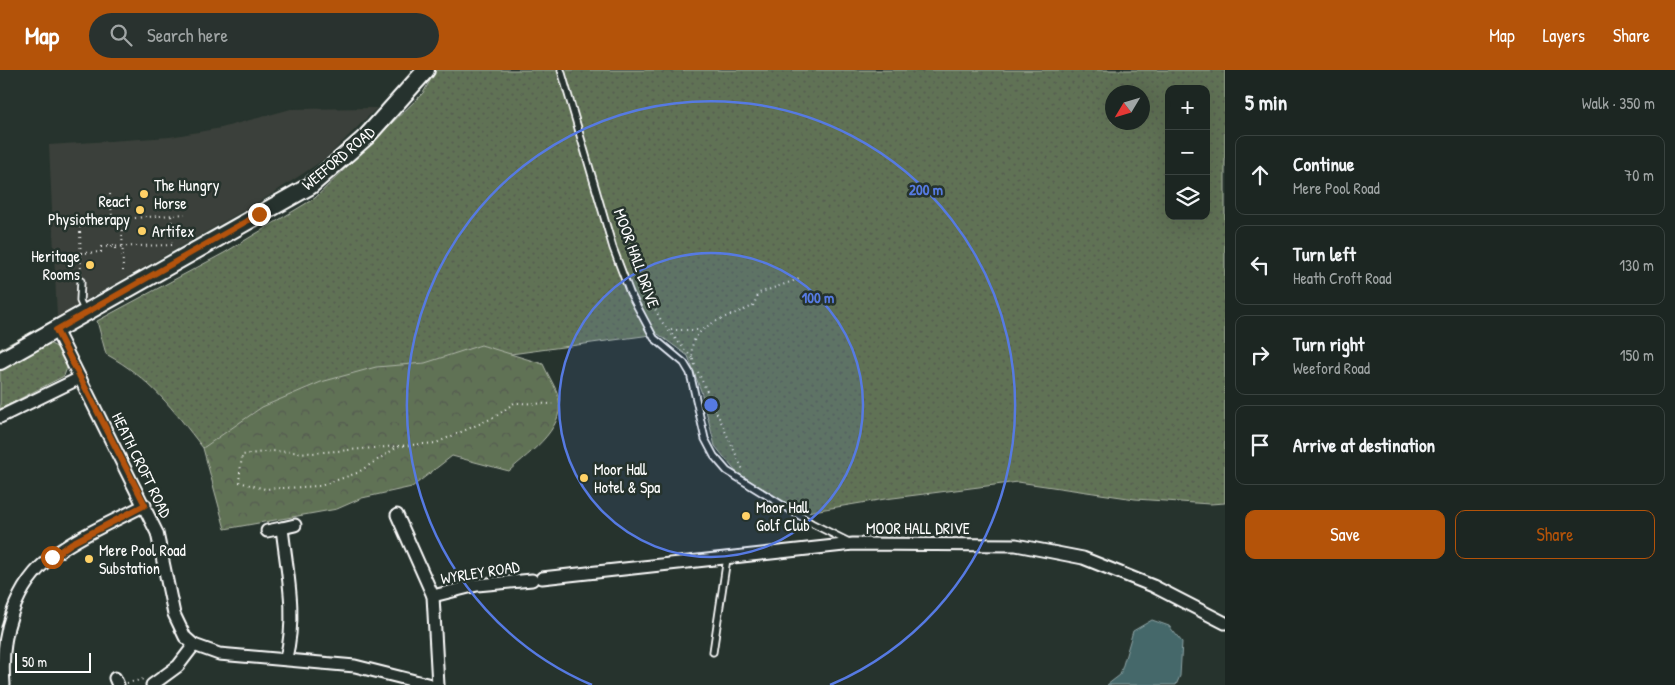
<!DOCTYPE html>
<meta charset="utf-8">
<style>
body{margin:0;font-family:"Patrick Hand",sans-serif;background:#29322f;color:#f1f3f6}
.controls{position:absolute;right:15px;top:15px;display:grid;overflow:hidden;border-radius:10px;box-shadow:0 5px 20px #0002}
.controls button{width:45px;height:45px;display:grid;place-items:center;padding:0;border:0;border-bottom:1px solid #3a4340;background:#1c2622;color:#f1f3f6;font:25px sans-serif}
.compass{position:absolute;left:1105px;top:15px;width:45px;height:45px;border-radius:50%;background:#1c2622;box-shadow:0 5px 20px #0002;rotate:232deg}
.scale{position:absolute;left:15px;bottom:12px;width:76px;box-sizing:border-box;padding-left:5px;border:2px solid #fff;border-top:0;font-size:14px;line-height:18px;white-space:nowrap;color:#fff;-webkit-text-stroke:4px #26332d;paint-order:stroke}
.stop{position:absolute;width:15px;height:15px;margin:-11px;border:4px solid #b45309;border-radius:50%;background:#fff}
.stop.end{background:#b45309;border-color:#fff;box-shadow:0 1px 5px #0008}
.list{margin:0;padding:0;list-style:none}
h2{display:flex;justify-content:space-between;align-items:center;height:65px;margin:0;padding:0 20px;font-size:21px}
h2 small{font-size:16px;font-weight:400;color:#a0a5a5}
.list li{display:grid;grid-template-columns:32px 1fr auto;gap:15px;align-items:center;box-sizing:border-box;height:80px;margin:0 10px 10px;padding:0 10px;border:1px solid #3a4340;border-radius:10px}
.list b{display:block;font-size:19px;white-space:nowrap}
.list p{margin:0;font-size:16px;white-space:nowrap;color:#a0a5a5}
.list em{font-size:16px;font-style:normal;color:#a0a5a5}
.actions{display:flex;gap:10px;padding:15px 20px}
.actions a{flex:1;padding:11px 0;border:1px solid #b45309;border-radius:10px;text-align:center;font-size:18px;color:#b45309}
.actions .main{background:#b45309;color:#fff}
.icon{flex:none;width:28px;height:28px;fill:none;stroke:currentColor;stroke-width:2;stroke-linecap:round;stroke-linejoin:round}
.map{position:relative;flex:none;width:1225px;height:615px;overflow:hidden}
header{display:flex;align-items:center;gap:30px;box-sizing:border-box;height:70px;padding:0 25px;background:#b45309;color:#fff}
header strong{font-size:24px}
nav{display:flex;gap:28px;margin-inline-start:auto;font-size:18px}
.search{width:350px;height:45px;background:#29322f;display:flex;align-items:center;gap:12px;box-sizing:border-box;padding:0 18px;border-radius:28px;color:#a0a5a5;font-size:19px}
main{display:flex}
aside{flex:1;background:#1c2622}
.map>svg:first-child{display:block}
.built{fill:#3b413a}
.grass{fill:url(#grass-dots);stroke:#b0b8aa;fill-rule:evenodd}
.forest{fill:url(#forest-crowns);stroke:#b0b8aa}
.water{fill:#44686a;stroke:#8fa4a6}
.lines{fill:none;stroke-linecap:round;stroke-linejoin:round}
.lane-casing{stroke:#fff;stroke-width:9}
.street-casing{stroke:#fff;stroke-width:15}
.secondary-casing{stroke:#fff;stroke-width:20}
.path{stroke:#fff;stroke-width:2;stroke-dasharray:1 4;stroke-linecap:butt}
.lane{stroke:#26332d;stroke-width:5.5}
.street{stroke:#26332d;stroke-width:11}
.secondary{stroke:#26332d;stroke-width:16}
.route{stroke:#b45309;stroke-width:6}
.ring{fill:none;stroke:#567ae2;stroke-width:2.5}
.poi-dot{fill:#ffd166;stroke:#26332d;stroke-width:2}
.labels{text-anchor:middle;dominant-baseline:central;stroke-width:5;stroke-linejoin:round;paint-order:stroke}
.street-label{font-size:16px;fill:#fff;stroke:#26332d}
.poi-label{font-size:16px;fill:#fff;stroke:#26332d;text-anchor:start}
.centre{fill:#567ae2;stroke:#26332d;stroke-width:2.5}
.ring-label{font-size:15px;text-anchor:middle;font-weight:bold;fill:#567ae2;stroke:#26332d;stroke-width:5;stroke-linejoin:round;paint-order:stroke}
</style>
<header>
<strong>Map</strong>
<div class="search"><svg class="icon" aria-label="search" viewBox="0 0 24 24"><circle cx="10" cy="10" r="6"/><path d="M15 15l6 6"/></svg>Search here</div>
<nav><a>Map</a><a>Layers</a><a>Share</a></nav>
</header>
<main>
<div class="map">
<svg width="1225" height="615" viewBox="0 0 1225 615">
<defs>
<pattern id="grass-dots" width="8" height="8" patternUnits="userSpaceOnUse" patternTransform="scale(1.25)"><rect width="8" height="8" fill="#617255"/><path d="M2 2h.1M6 6h.1" fill="none" stroke="#545b50" stroke-width="1.8" stroke-linecap="round"/></pattern>
<pattern id="forest-crowns" width="20" height="18" patternUnits="userSpaceOnUse" patternTransform="scale(1.25)"><rect width="20" height="18" fill="#617255"/><path d="M2 6a3 3 0 1 1 6 0M12 15a3 3 0 1 1 6 0" fill="none" stroke="#545b50"/></pattern>
</defs>
<rect width="100%" height="100%" fill="#26332d"/>
<filter id="ink" filterUnits="userSpaceOnUse"><feTurbulence type="fractalNoise" baseFrequency=".02" numOctaves="2"/><feDisplacementMap in="SourceGraphic" scale="10" xChannelSelector="R" yChannelSelector="G"/><feConvolveMatrix kernelMatrix="1 2 1 2 8 2 1 2 1" color-interpolation-filters="sRGB"/></filter>
<g filter="url(#ink)">
<path class="built" d="M377 38 325 89 269 126 57 247 49 75 170 67 221 58 291 39Z"/>
<g class="grass">
<path d="M436 0H1225V433L1210 434 1135 429 1018 412 885 429 801 443 736 402 715 376 701 321 688 286 658 264 489 287 323 313 203 378C172 338 151 309 106 284L97 251 224 183 315 128 423 23ZM1169 19H1206V146H1169ZM1112 22H1142V52H1112Z"/>
<path d="M77 237 78 240 0 284V279Z"/>
<path d="M47 273C59 275 63 285 68 295L64 306 0 339V298Z"/>
</g>
<path class="forest" d="M481 275 543 294C547 303 553 313 557 322 570 356 531 381 509 401L452 386 412 417 362 428 337 439 225 459 203 378 262 337 321 312 376 297 425 293Z"/>
<path class="water" d="M1152 550 1169 556 1182 572 1180 606 1176 615H1107L1120 605 1133 561Z"/>
<g class="lines">
<defs>
<g id="lane">
<path d="M561 0 613 178 630 223 654 268 684 293 690 303 705 369 714 386 727 401 813 454 849 472"/>
<path d="M81 211 80 231 84 240"/>
<path d="M713 582 727 488"/>
</g>
<g id="street">
<path d="M56 260 157 463 174 544 185 567 194 575 219 584 355 596 431 615"/>
<path d="M0 347 80 308"/>
<path d="M397 445 433 526 438 615"/>
<path d="M282 458 295 455"/>
<path d="M267 461 282 458C287 503 297 543 286 588"/>
<path d="M542 508 853 474 1016 475 1083 488 1153 516 1225 553"/>
<path d="M433 526 477 515 532 510"/>
<path d="M115 608 118 615"/>
<path d="M4 615C0 567 13 515 54 485 81 465 114 451 145 435"/>
<path d="M152 615 178 596 194 575"/>
</g>
<path id="secondary" d="M0 291 310 116 366 67 426 0"/>
</defs>
<use href="#lane" class="lane-casing"/>
<use href="#street" class="street-casing"/>
<use href="#secondary" class="secondary-casing"/>
<g class="path">
<path d="M110 124 112 147 122 149"/>
<path d="M80 157 81 205"/>
<path d="M108 175H115V181"/>
<path d="M81 183 101 182V177L173 175 171 145"/>
<path d="M123 201 122 149 185 144"/>
<path d="M644 223C655 234 658 249 668 260"/>
<path d="M692 288 668 260H701"/>
<path d="M695 295C679 257 727 248 753 236L759 223 802 208"/>
<path d="M698 302 744 402"/>
<path d="M399 376 357 403 320 416 265 419 239 412 242 385 271 381 312 383 436 373 495 347 514 333 553 334"/>
<path d="M127 613 144 609"/>
</g>
<use href="#lane" class="lane"/>
<use href="#street" class="street"/>
<use href="#secondary" class="secondary"/>
</g>
</g>
<g class="lines" filter="url(#ink)">
<path class="route" d="M52 487 72 473 145 435 56 260 259 144"/>
</g>
<circle cx="711" cy="335" r="152" fill="#567ae2" fill-opacity=".12"/>
<g class="ring">
<circle cx="711" cy="335" r="152"/>
<path d="M592 615A304 304 0 1 1 830 615"/>
</g>
<g class="poi-dot">
<circle cx="144" cy="124" r="5"/>
<circle cx="140" cy="140" r="5"/>
<circle cx="142" cy="161" r="5"/>
<circle cx="90" cy="195" r="5"/>
<circle cx="584" cy="408" r="5"/>
<circle cx="746" cy="446" r="5"/>
<circle cx="89" cy="489" r="5"/>
</g>
<g class="labels">
<g class="street-label">
<text transform="translate(338 88) rotate(-40)">WEEFORD ROAD</text>
<text transform="translate(637 188) rotate(70)">MOOR HALL DRIVE</text>
<text transform="translate(142 395) rotate(64)">HEATH CROFT ROAD</text>
<text x="918" y="458">MOOR HALL DRIVE</text>
<text transform="translate(480 502) rotate(-9)">WYRLEY ROAD</text>
</g>
<g class="poi-label">
<text x="154" y="115">The Hungry<tspan x="154" dy="18">Horse</tspan></text>
<text x="130" y="131" text-anchor="end">React<tspan x="130" dy="18">Physiotherapy</tspan></text>
<text x="152" y="161">Artifex</text>
<text x="80" y="186" text-anchor="end">Heritage<tspan x="80" dy="18">Rooms</tspan></text>
<text x="594" y="399">Moor Hall<tspan x="594" dy="18">Hotel &amp; Spa</tspan></text>
<text x="756" y="437">Moor Hall<tspan x="756" dy="18">Golf Club</tspan></text>
<text x="99" y="480">Mere Pool Road<tspan x="99" dy="18">Substation</tspan></text>
</g>
</g>
<circle cx="711" cy="335" r="8" class="centre"/>
<g class="ring-label">
<text x="926" y="125">200 m</text>
<text x="818" y="233">100 m</text>
</g>
</svg>
<div class="controls">
<button>+</button>
<button>−</button>
<button><svg class="icon" aria-label="layers" viewBox="0 0 24 24"><path d="M12 4l9 5-9 5-9-5zM3 14l9 5 9-5"/></svg></button>
</div>
<svg class="compass" viewBox="-18 -18 36 36"><path d="M0-13l5 13h-10z" fill="#e53935"/><path d="M0 13l5-13h-10z" fill="#a0a5a5"/></svg>
<div class="scale">50 m</div>
<div class="stop" style="left:52px;top:487px"></div>
<div class="stop end" style="left:259px;top:144px"></div>
</div>
<aside>
<h2>5 min<small>Walk · 350 m</small></h2>
<ul class="list">
<li><svg class="icon" aria-label="ahead" viewBox="0 0 24 24"><path d="M12 20V5M6 11l6-6 6 6"/></svg><div><b>Continue</b><p>Mere Pool Road</p></div><em>70 m</em></li>
<li><svg class="icon" aria-label="left" viewBox="0 0 24 24"><path d="M17 20v-9H6M10 6l-5 5 5 5"/></svg><div><b>Turn left</b><p>Heath Croft Road</p></div><em>130 m</em></li>
<li><svg class="icon" aria-label="right" viewBox="0 0 24 24"><path d="M7 20v-9h11M14 6l5 5-5 5"/></svg><div><b>Turn right</b><p>Weeford Road</p></div><em>150 m</em></li>
<li><svg class="icon" aria-label="arrive" viewBox="0 0 24 24"><path d="M6 21V4h12l-3 4 3 4H6"/></svg><div><b>Arrive at destination</b></div></li>
</ul>
<div class="actions"><a class="main">Save</a><a>Share</a></div>
</aside>
</main>
